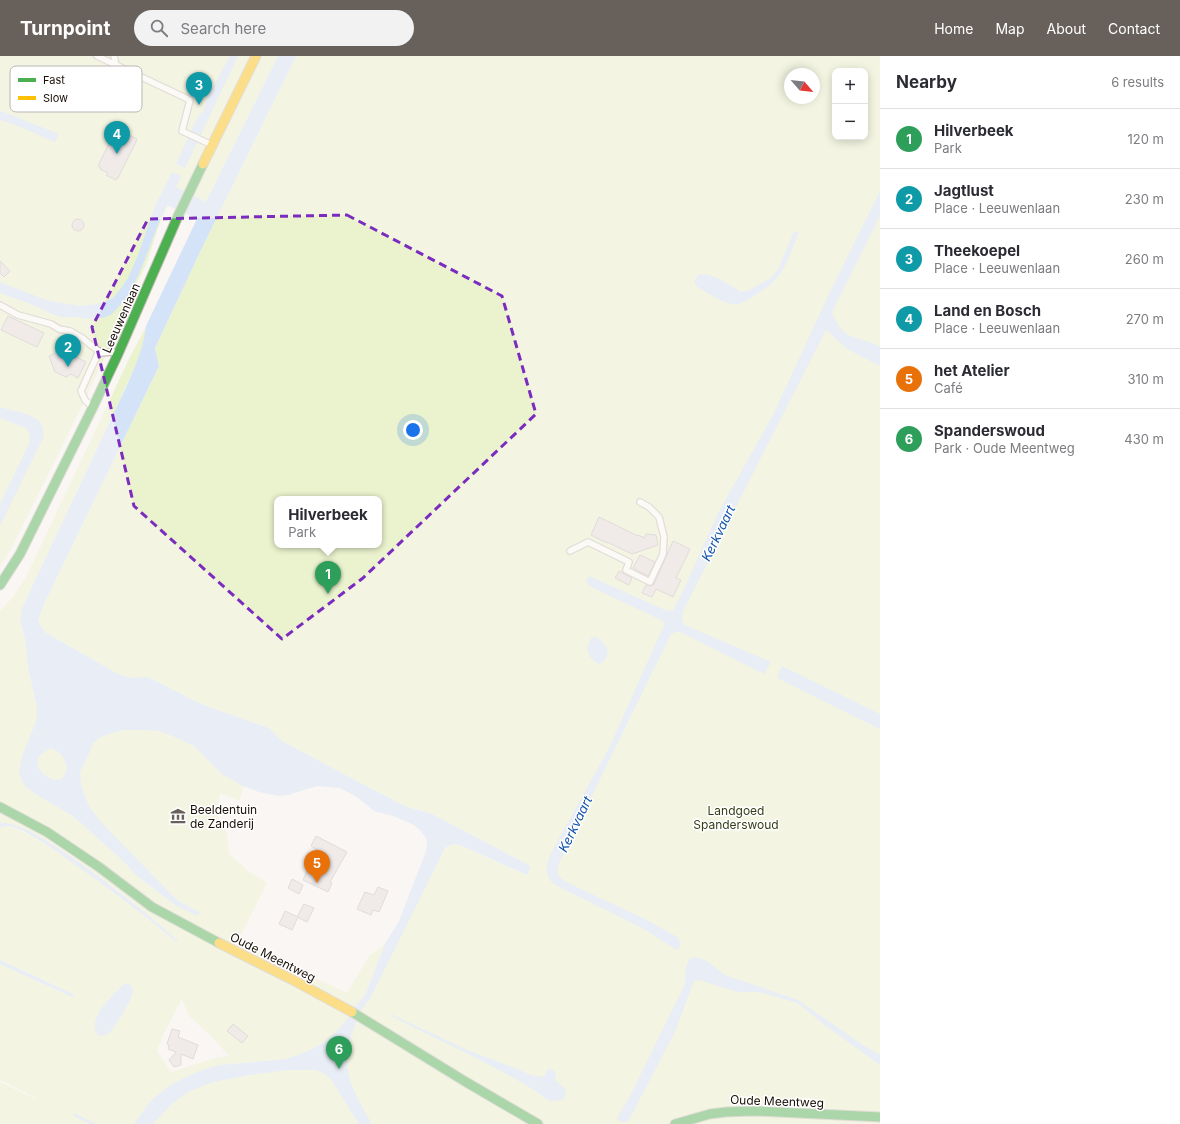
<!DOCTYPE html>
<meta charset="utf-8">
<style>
body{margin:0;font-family:Inter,sans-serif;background:#f2f2f3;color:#2b2b33}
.controls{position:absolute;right:12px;top:12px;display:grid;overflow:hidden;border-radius:8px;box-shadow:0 2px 10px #0003}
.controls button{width:36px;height:36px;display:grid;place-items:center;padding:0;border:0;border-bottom:1px solid #e1e1e2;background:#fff;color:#2b2b33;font:20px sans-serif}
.compass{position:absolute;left:784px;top:12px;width:36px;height:36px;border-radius:50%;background:#fff;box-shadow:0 2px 10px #0003;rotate:118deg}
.you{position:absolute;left:413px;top:374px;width:14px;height:14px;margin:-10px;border:3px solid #fff;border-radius:50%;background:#1a73e8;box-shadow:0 0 0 6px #1a73e833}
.badge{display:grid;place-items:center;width:26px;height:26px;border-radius:50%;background:#68605a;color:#fff;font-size:13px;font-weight:700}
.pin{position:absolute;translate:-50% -33px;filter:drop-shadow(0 1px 2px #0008)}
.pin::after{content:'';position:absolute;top:21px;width:14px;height:12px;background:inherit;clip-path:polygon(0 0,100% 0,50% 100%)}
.popup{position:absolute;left:274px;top:440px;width:108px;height:52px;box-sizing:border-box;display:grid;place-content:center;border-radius:8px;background:#fff;filter:drop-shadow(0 1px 3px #0005);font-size:13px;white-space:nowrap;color:#7c7c81}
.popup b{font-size:15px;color:#2b2b33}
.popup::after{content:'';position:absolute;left:50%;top:100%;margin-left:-8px;border:8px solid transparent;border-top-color:#fff}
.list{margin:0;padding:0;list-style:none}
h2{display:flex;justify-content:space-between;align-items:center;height:52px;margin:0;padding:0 16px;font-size:17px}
h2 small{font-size:13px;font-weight:400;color:#7c7c81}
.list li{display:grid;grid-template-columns:26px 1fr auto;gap:12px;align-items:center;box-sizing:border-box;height:60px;padding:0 16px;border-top:1px solid #e1e1e2}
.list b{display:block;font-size:15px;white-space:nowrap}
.list p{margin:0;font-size:13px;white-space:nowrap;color:#7c7c81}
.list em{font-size:13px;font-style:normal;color:#7c7c81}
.icon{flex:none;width:22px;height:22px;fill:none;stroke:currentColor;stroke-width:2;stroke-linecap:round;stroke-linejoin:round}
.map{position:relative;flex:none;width:880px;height:1068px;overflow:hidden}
header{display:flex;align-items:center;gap:24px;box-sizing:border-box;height:56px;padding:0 20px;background:#68605a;color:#fff}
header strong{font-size:19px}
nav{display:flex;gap:22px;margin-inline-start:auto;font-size:14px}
.search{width:280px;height:36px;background:#f2f2f3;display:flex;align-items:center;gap:10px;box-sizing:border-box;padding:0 14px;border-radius:22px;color:#7c7c81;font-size:15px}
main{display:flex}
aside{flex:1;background:#fff}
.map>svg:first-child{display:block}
.green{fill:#eaf3ce;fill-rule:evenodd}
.water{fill:#d5e3f8;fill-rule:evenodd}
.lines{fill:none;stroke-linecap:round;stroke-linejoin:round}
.stream{stroke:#d5e3f8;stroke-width:3}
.building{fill:#e5dcde;stroke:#c3bbbd}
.lane-casing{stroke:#c5beb9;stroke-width:8}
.fast-casing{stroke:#c5beb9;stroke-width:11}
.slow-casing{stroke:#c5beb9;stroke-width:11}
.lane{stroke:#fefefd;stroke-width:5.5}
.fast{stroke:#4caf50;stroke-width:9}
.slow{stroke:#ffc107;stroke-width:9}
.marked{fill:none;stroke:#7b2cbf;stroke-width:3;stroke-dasharray:8 5;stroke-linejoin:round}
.labels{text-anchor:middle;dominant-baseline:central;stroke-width:3;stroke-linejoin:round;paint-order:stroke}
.street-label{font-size:12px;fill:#1a0f07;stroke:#fff}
.poi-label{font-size:12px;fill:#1a0f07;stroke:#fff;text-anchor:start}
.park-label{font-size:12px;fill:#343d16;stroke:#fff}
.water-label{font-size:13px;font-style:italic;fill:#1254ab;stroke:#fff}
.key{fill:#fff;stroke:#bab7b5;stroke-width:1}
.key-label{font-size:11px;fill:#1a0f07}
</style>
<header>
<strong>Turnpoint</strong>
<div class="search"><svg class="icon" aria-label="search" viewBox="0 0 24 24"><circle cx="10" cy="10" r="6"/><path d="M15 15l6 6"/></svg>Search here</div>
<nav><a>Home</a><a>Map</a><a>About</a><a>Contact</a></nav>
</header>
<main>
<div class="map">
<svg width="880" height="1068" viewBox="0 0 880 1068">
<rect width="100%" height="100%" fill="#f9f6f3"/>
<g class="green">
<path d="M0 0H278L206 146 176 131 159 169 146 209 129 242 123 247 124 263 117 266 120 269 83 348 11 493 0 510Z"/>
<path d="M296 0H880V1068H142L184 1026 305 1002 338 978 341 971C326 987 307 997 286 1003L220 1009C197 1015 170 1027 153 1043 146 1051 140 1059 134 1068H0V1026L35 1043 36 1042 0 1024V908L72 941 73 938 0 904V772L3 770H6L14 772 32 780 57 796 80 811 139 855 175 885H178L171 878 118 835 64 796 11 768 0 767V555L13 541 27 519 131 299 146 271 145 282 137 307 22 552 20 564 25 583 29 616 37 652V659L26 731 35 738 71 759 81 767 124 806 137 820 175 849 201 857 177 844 101 766 89 750 82 732 80 716 89 698 93 687 101 681 122 674H142L159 675 177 682 194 690 222 718 244 730 239 745 221 737C215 753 215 763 227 776L229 798 247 814 267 827 238 885 347 937 369 900 385 888 365 939 354 952 361 955 445 792 452 788 460 789 526 819 531 810 430 757 407 751 368 731 282 685 269 672 201 648 148 621 131 622 120 619 46 577 38 565 45 546 159 310 155 292 201 194ZM835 15H865V81H835ZM790 18H814V42H790ZM277 443H379V489H277ZM182 943 189 960 211 980 229 1000 216 1002 171 1016 157 995 163 979Z"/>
<path d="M50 692C62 697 63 699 67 712 66 714 65 718 63 721 55 731 34 713 38 703 40 699 46 695 50 692Z"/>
</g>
<g class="water">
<path d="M230 0H238L185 112 176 108 197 62 204 54 207 42Z"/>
<path d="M278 0H296L201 194 155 292 159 310 45 546 38 565 46 577 120 619 131 622 148 621 201 648 269 672 282 685 368 731 407 751 430 757 531 810 527 819 460 789 452 788 445 792 372 939 361 955 354 952 365 939 385 888 399 865 425 798 427 790 426 782 420 774 414 769 393 760 374 755 357 741 340 732 317 730 288 739 279 740 259 736 241 729 222 718 194 690 177 682 159 675 142 674H122L101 681 93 687 89 698 80 716 82 732 89 750 101 766 177 844 201 857 196 859 175 849 137 820 124 806 81 767 71 759 35 738 26 731 22 725 19 715 22 700 35 668 37 659V652L29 616 25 583 20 564 22 552 128 327C136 308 144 290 146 270L197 163 167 149 158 169 142 211 129 239 112 258 103 262 87 263 75 261H62L54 259 33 249 0 237V226L46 244 80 250 97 248 104 246 113 242 119 235 128 222 138 199 155 150 172 116 181 120 176 131 206 146ZM50 692C62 697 63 699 67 712 66 714 65 718 63 721 55 731 34 714 38 703 40 699 46 695 50 692Z"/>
<path d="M0 55H1L59 78 55 86C37 79 19 69 0 64Z"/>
<path d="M880 135V160L832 256C844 287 856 278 880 291V310L847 293 826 274 683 555 682 564 685 569 771 606 764 618 680 576H676L671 578 560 805C557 813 556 819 564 825L647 864 677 881 681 886 680 890 678 894 675 893 644 873 553 828C544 815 546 810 551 797L609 692 664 569 663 565 589 530 586 524 589 520 665 554 671 555 674 553 688 524 719 455 773 359 827 242Z"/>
<path d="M794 176H799C792 193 786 215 771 228 763 235 752 241 742 247 729 253 708 237 696 230L694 225 699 218 709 219 720 223 738 234 741 236 747 235 771 222 775 217 778 213Z"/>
<path d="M0 351C11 355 31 357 39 365 43 369 43 375 44 380L0 470V448L29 388 30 380 26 372 0 362Z"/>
<path d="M595 581C608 586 614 603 598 608 587 600 585 594 591 582Z"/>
<path d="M782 610 880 658V673L777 622Z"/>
<path d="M0 767C32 762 143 855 171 878L178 885 177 886 175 885C157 869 137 854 117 839 94 822 71 805 47 789 37 783 18 770 6 770 3 770 2 771 0 772Z"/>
<path d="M696 901 707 905 725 919 798 944 863 989 880 999V1009L827 971 810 957 797 947 759 936H739L731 934 699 924 694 925 675 976 630 1062 626 1066H621L617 1062 630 1040 685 928C685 919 685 910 690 902Z"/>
<path d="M0 904 73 938 74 940 72 941 0 908Z"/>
<path d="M125 927C129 928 133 930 133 935 133 943 114 973 108 978 105 979 102 980 99 980 83 964 115 938 125 927Z"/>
<path d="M391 958 467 994 515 1012 531 1019 543 1021 549 1012 554 1015 556 1020 555 1024 567 1034 563 1044 550 1045 526 1029 486 1007 391 960Z"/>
<path d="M350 959 357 964C338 1010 349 1028 372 1068H359L332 1025 325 1018 316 1014H287L250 1019 213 1026 188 1036 173 1047 153 1068H134C140 1059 146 1050 153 1043 171 1026 196 1015 220 1009L286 1003C315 994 332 984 350 959Z"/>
</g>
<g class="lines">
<path class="stream" d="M75 1059 93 1068"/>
</g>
<g class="building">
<path d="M114 77 117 78 118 77 126 81 127 78 137 83 136 85V86L118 122H117L116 124 106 119 108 117 100 113V111L98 110Z"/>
<circle cx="78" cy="169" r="6"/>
<path d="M0 205 10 215 4 221 0 217Z"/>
<path d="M8 260 44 277 37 291 1 274Z"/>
<path d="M58 291 86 306 78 322 71 318 66 321 55 316 49 300 54 298Z"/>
<path d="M599 461 638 480V479L645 482 646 478 656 479 658 489 632 498 607 486V487L591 479Z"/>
<path d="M673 485 690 493 676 522 681 524 673 541 656 533 652 541 642 537 646 529 651 530 654 528Z"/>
<path d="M640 499 655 506 648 520 633 512Z"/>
<path d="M619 515 632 522 629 529 615 522Z"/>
<path d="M316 780 347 796 330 826 332 827 328 836 303 824 307 815 317 820 328 800 311 790Z"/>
<path d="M292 823 303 829 299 838 288 832Z"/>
<path d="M378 831 388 835 379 856 373 854 371 859 357 853 365 836 374 839Z"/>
<path d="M304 848 314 852 307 866 297 861Z"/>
<path d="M285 855 298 861 292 874 279 868Z"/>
<path d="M233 968 248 980 242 987 227 975Z"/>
<path d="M172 973 180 975 178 981 198 989 193 1003 181 998V1009L174 1011 169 1004 176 996 168 993 169 989 167 988Z"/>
</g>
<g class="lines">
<defs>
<g id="lane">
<path d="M97 0 116 9"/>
<path d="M114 0 116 9 190 44 182 75 212 89"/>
<path d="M0 249 18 259 51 268 59 273 70 275 82 282 101 297 112 296 116 297"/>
<path d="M91 350 85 344 81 335 99 295"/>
<path d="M570 495 588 486 629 506 626 514 650 526 663 498 664 481 659 461 649 451 640 446"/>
</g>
<g id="fast">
<path d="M0 529 20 498 93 351 118 298 178 160 203 108"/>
<path d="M0 751 47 776 99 811 152 851 219 887"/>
<path d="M352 956 466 1026 538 1068"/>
<path d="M675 1068 710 1058 726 1056 755 1055 880 1061"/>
</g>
<g id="slow">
<path d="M203 108 256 0"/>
<path d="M219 887 293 924 352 956"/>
</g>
</defs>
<use href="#lane" class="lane-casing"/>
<use href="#fast" class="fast-casing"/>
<use href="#slow" class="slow-casing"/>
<use href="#lane" class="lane"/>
<use href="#fast" class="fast"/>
<use href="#slow" class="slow"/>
</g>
<path d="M0 0H880V1068H0ZM347 159 502 240 536 358 363 522 282 583 134 450 92 271 148 163Z" fill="#f9f6f3" fill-opacity=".55" fill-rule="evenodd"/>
<path class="marked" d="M347 159 502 240 536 358 363 522 282 583 134 450 92 271 148 163Z"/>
<defs>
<symbol id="museum-bare" viewBox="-9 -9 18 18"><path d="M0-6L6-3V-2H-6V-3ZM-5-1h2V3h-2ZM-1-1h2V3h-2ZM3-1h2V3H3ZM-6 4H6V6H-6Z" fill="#68605a" stroke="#fff" stroke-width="2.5" paint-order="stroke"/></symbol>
</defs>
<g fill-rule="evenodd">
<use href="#museum-bare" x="167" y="749" width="22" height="22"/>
</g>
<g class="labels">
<g class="street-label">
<text transform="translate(121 262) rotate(-66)">Leeuwenlaan</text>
<text transform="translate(273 901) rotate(27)">Oude Meentweg</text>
<text transform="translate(777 1045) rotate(2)">Oude Meentweg</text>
</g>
<g class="poi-label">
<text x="190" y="753">Beeldentuin<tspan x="190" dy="14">de Zanderij</tspan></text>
</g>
<g class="park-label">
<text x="736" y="754">Landgoed<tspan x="736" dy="14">Spanderswoud</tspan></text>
</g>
<g class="water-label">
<text transform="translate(718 477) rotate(-64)">Kerkvaart</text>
<text transform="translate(575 768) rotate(-64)">Kerkvaart</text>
</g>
</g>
<rect x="10" y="10" width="132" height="46" rx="6" class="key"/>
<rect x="18" y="22" width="18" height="4" fill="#4caf50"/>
<rect x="18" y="40" width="18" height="4" fill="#ffc107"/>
<g class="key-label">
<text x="43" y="28">Fast</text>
<text x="43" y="46">Slow</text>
</g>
</svg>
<div class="controls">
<button>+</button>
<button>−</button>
</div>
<svg class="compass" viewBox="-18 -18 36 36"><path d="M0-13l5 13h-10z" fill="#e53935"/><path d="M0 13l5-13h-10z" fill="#7c7c81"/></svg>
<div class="you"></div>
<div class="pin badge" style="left:328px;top:538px;background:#2e9e5b">1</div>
<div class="popup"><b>Hilverbeek</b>Park</div>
<div class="pin badge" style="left:68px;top:311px;background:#0f9aa8">2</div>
<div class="pin badge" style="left:199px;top:49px;background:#0f9aa8">3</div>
<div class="pin badge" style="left:117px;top:98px;background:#0f9aa8">4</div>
<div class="pin badge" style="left:317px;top:827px;background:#e8710a">5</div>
<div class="pin badge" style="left:339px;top:1013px;background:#2e9e5b">6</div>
</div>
<aside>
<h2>Nearby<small>6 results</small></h2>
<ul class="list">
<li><span class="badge" style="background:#2e9e5b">1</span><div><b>Hilverbeek</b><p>Park</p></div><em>120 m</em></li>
<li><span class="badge" style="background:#0f9aa8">2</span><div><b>Jagtlust</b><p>Place · Leeuwenlaan</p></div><em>230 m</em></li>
<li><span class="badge" style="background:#0f9aa8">3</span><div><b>Theekoepel</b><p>Place · Leeuwenlaan</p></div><em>260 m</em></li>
<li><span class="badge" style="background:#0f9aa8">4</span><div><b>Land en Bosch</b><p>Place · Leeuwenlaan</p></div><em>270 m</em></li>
<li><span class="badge" style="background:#e8710a">5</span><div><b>het Atelier</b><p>Café</p></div><em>310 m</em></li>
<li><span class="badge" style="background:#2e9e5b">6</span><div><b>Spanderswoud</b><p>Park · Oude Meentweg</p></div><em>430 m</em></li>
</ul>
</aside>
</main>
